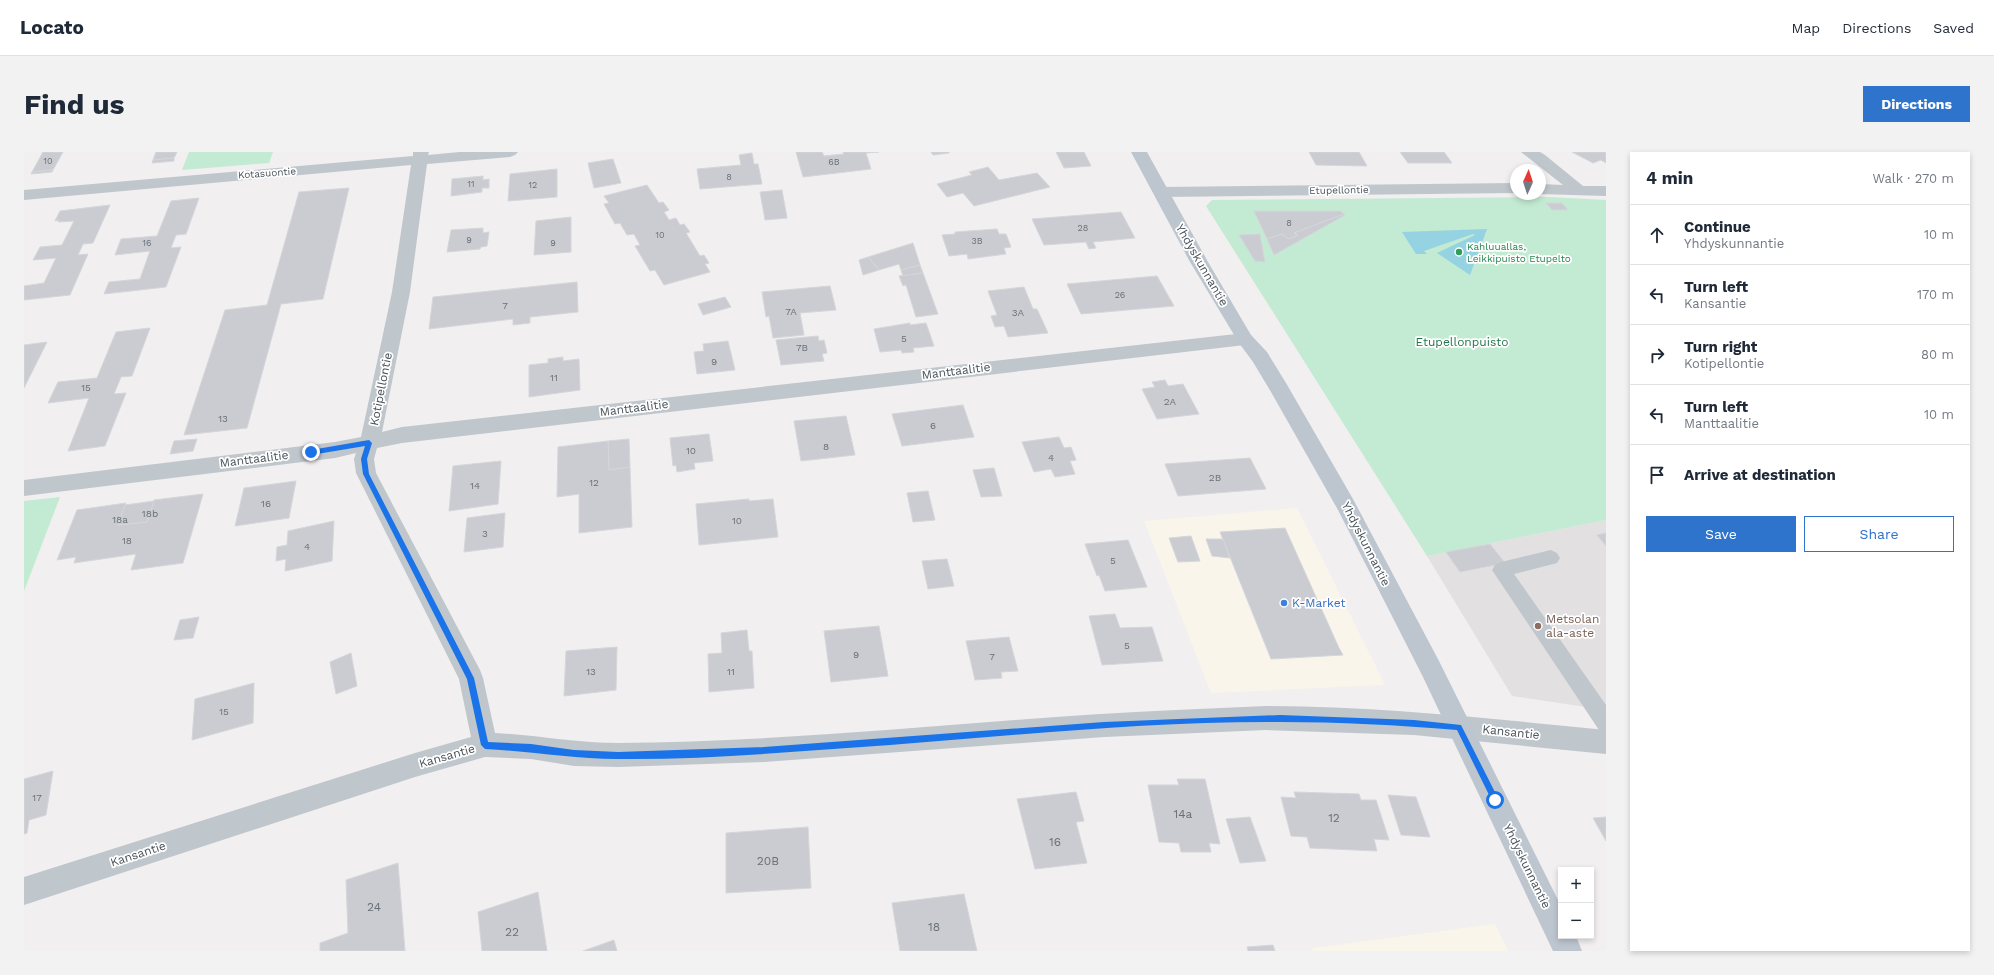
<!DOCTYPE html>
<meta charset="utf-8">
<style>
body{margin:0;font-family:"Work Sans",sans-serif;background:#f2f2f3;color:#1f2937}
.controls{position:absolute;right:12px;bottom:12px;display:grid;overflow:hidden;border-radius:0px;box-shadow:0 2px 6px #0003}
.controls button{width:36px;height:36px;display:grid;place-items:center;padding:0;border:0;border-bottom:1px solid #e0e1e3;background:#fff;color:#1f2937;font:20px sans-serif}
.compass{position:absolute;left:1486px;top:12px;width:36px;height:36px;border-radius:50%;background:#fff;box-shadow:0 2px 6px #0003;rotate:3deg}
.stop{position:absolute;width:12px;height:12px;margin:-9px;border:3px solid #1a73e8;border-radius:50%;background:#fff}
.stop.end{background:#1a73e8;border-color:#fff;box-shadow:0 1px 4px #0008}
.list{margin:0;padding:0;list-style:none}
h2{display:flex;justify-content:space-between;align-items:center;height:52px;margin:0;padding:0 16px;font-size:17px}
h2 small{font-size:13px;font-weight:400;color:#747a83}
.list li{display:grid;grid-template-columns:26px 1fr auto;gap:12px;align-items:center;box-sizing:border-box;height:60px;padding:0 16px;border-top:1px solid #e0e1e3}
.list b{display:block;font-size:15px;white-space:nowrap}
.list p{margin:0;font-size:13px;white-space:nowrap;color:#747a83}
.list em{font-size:13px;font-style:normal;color:#747a83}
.actions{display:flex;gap:8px;padding:12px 16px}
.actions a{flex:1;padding:9px 0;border:1px solid #2e74cd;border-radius:0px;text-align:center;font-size:14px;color:#2e74cd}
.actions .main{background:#2e74cd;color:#fff}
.icon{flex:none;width:22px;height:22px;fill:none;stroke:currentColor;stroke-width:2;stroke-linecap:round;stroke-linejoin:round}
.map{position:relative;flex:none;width:1582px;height:799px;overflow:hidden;border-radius:0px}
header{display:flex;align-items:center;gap:24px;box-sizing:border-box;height:56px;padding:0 20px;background:#fff;border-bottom:1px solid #e0e1e3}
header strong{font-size:19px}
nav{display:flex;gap:22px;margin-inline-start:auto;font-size:14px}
.intro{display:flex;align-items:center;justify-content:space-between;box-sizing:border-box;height:96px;padding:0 24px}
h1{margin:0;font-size:28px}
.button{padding:10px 18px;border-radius:0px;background:#2e74cd;color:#fff;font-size:14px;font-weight:700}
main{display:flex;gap:24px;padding:0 24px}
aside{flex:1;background:#fff;border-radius:0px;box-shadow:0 2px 6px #0003}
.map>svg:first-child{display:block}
.commercial{fill:#faf5eb}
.education{fill:#e2e0e0}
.green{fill:#c3ead2}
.water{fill:#95d2e2}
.building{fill:#caccd1;stroke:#d4d6da}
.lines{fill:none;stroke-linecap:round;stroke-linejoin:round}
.lane{fill:#bfc6cc;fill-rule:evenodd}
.street{fill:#bfc6cc;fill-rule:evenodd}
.secondary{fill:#bdc6cf;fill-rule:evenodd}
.route{fill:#1a73e8}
.leisure-dot{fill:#2e9e5b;stroke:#fff;stroke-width:1.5}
.shop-dot{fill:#3f7fe0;stroke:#fff;stroke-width:1.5}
.education-dot{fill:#8d6e63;stroke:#fff;stroke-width:1.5}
.labels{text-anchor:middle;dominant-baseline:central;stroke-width:3.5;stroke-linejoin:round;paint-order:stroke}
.far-number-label{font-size:9px;fill:#697078}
.far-street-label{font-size:10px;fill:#49525a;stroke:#fff}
.far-leisure-label{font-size:10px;fill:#27864d;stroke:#fff;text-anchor:start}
.number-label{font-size:10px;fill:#697078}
.street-label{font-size:12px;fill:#49525a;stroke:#fff}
.park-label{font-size:12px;fill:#22744a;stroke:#fff}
.shop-label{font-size:12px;fill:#366cbe;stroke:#fff;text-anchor:start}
.education-label{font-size:12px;fill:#785e54;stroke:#fff;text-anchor:start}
.near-number-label{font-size:12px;fill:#697078}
</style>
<header>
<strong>Locato</strong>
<nav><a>Map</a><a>Directions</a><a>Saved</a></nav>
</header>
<div class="intro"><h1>Find us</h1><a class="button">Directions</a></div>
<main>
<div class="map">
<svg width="1582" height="799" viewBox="0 0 1582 799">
<rect width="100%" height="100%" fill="#f1efef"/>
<g class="commercial">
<path d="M1273 356 1361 533 1187 541 1120 369Z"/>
<path d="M1471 772 1484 799H1289L1288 796Z"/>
</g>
<path class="education" d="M1582 368V558L1488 544 1403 404Z"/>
<g class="green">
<path d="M165 0H249L245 11 158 18Z"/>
<path d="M1525 45 1582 48V368L1403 404 1182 54 1188 48Z"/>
<path d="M36 345 0 439V349Z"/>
</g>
<path class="water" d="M1463 77 1446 123 1413 101 1451 83 1449 82 1400 99 1403 102H1392L1378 80Z"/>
<g class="building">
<path d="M19 0H39L29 18 8 20Z"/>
<path d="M132 0H153L150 6 129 8Z"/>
<path d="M772 0H798L800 4 820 2 819 0H855L842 1 847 17 779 25Z"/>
<path d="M907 0H925V1L909 3Z"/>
<path d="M1032 0H1060L1067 14 1040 16Z"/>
<path d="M1285 0H1335L1343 14 1292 13Z"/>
<path d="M1376 0H1420L1428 11H1384Z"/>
<path d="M1548 0H1582V11L1577 8 1569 11Z"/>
<path d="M728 1 730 12H734L738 32 676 37 673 17 717 13 715 3Z"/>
<path d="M150 6V9L128 11 129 8Z"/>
<path d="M589 7 597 31 570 36 564 11Z"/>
<path d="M964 15 975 28 1013 21 1026 35 950 54 939 41 923 45 913 32 948 23 945 20Z"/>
<path d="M533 17V45L484 49 486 22Z"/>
<path d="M29 18 28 20 7 22 8 20Z"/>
<path d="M459 24V28L465 27V36H458V40L427 44 428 27Z"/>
<path d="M623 33 635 51 639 50 645 58 640 60 645 68 652 66 656 73 660 72 666 80 662 81 676 104 680 103 685 111 681 112 686 120 640 133 631 118 626 119 611 94 616 93 610 82 603 83 596 71 591 72 580 52 585 51 580 44Z"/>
<path d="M325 36 299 147 257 152 223 276 160 283 201 158 243 153 275 40Z"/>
<path d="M758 38 763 66 741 68 736 40Z"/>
<path d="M175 46 162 82 152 83 147 96 157 95 142 135 80 142 85 130 116 127 126 99 91 103 97 87 133 84 147 49Z"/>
<path d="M1522 51H1538L1544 58H1528Z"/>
<path d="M86 53 69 91 59 92 54 103 64 102 46 143 0 148V134L20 131 32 106 9 108 16 95 38 93 50 69 34 70 35 68 31 69 36 59Z"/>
<path d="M1230 59H1316L1320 62 1270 81 1274 83 1265 87 1258 82 1243 87Z"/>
<path d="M1097 60 1111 86 1069 90 1072 96 1065 97 1062 90 1020 93 1008 67Z"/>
<path d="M1320 62 1321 63 1250 103 1243 87 1258 82 1265 87 1274 83 1270 81Z"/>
<path d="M547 65V100L510 103 512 69Z"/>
<path d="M459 76V81L465 80 463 94 457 95 456 97 423 100 427 78Z"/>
<path d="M973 77 975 82H982L987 95 980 96 982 102 944 107 943 102 925 104 918 83 931 82V80Z"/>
<path d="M1236 82 1241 110 1231 109 1215 83Z"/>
<path d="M889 91 896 113 877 118 875 112 855 118 844 105Z"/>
<path d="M844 105 855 118 839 123 835 108Z"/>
<path d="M896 113 899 121 879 124 877 118Z"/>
<path d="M899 121 914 162 892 165 882 133 879 134 875 124Z"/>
<path d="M1133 124 1150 154 1057 162 1043 132Z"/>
<path d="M553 130 554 160 506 165V171L489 173V167L405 177 409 145Z"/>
<path d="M806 134 812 158 776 161 780 183 749 186 745 164 742 165 738 140Z"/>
<path d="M1000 135 1009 157H1013L1024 181 984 185 980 174 971 175 967 164 973 163 964 139Z"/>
<path d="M701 145 707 155 679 163 674 152Z"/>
<path d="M886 171V173L902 171 910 194 889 196 890 200 878 201 877 198 856 200 850 177Z"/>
<path d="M126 176 108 224 97 225 90 242 102 241 81 294 44 299 65 246 24 251 34 230 73 226 92 180Z"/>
<path d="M794 184 795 189 800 188 803 201 798 202 800 209 757 213 752 188Z"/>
<path d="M704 189 711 218 673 222 670 200 680 199 679 192Z"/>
<path d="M23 190 0 236V193Z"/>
<path d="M539 205V209L555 207 556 238 505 245V213L524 211V207Z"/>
<path d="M1141 228 1144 234 1159 232 1175 262 1133 267 1118 237 1131 235 1128 230Z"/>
<path d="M939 253 950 285 878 294 868 262Z"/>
<path d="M822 264 831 303 777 309 770 269Z"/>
<path d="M685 282 689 309 670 311 671 317 653 320 652 313 649 314 646 286Z"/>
<path d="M1035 285 1040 296 1047 295 1052 308 1046 309 1051 322 1031 325 1027 317 1010 320 998 290Z"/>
<path d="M173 287 169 299 146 302 150 289Z"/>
<path d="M605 287 606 315 585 318 584 289Z"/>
<path d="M584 289 585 318 606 315 608 375 555 381V342L533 345 534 295Z"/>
<path d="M1226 306 1242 337 1154 344 1141 312Z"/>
<path d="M477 309 474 352 425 359 429 314Z"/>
<path d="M970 316 978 344 957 345 949 318Z"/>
<path d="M272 329 265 366 211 374 220 336Z"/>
<path d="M904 339 911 368 889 370 883 341Z"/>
<path d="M179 342 159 411 107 418 112 402 50 411 52 405 33 408 53 358 102 351 94 373 123 370 130 348Z"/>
<path d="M725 347V349L749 347 754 385 675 393 672 352Z"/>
<path d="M130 349 123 370 94 373 101 353Z"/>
<path d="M481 361 479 395 440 400 443 366Z"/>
<path d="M310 369 308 409 261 419 262 407 252 409 253 395 263 393 264 379Z"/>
<path d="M1261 376 1315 496 1319 503 1247 507 1196 380Z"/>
<path d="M1582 381V394L1573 383Z"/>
<path d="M1167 384 1176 409 1154 410 1145 386Z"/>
<path d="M1182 387H1199L1206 406 1188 404Z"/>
<path d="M1104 388 1123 435 1081 439 1075 423 1073 424 1061 392Z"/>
<path d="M1466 392 1481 411 1436 420 1422 400Z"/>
<path d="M923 407 930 434 904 437 898 409Z"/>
<path d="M1091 462 1096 476 1128 475 1139 509 1078 513 1065 464Z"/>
<path d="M175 465 169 486 150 488 156 468Z"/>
<path d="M855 474 864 524 807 530 800 479Z"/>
<path d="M723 478 725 499H728L730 536 685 540 684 502 698 501 697 481Z"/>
<path d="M985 485 994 519 977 520 978 526 951 528 942 489Z"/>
<path d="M593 495 592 538 540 544 542 499Z"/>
<path d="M327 501 333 534 312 542 306 510Z"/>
<path d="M230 531 229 571 168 588 171 547Z"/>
<path d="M29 619 22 663 5 668 3 681 0 682V627Z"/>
<path d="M1153 627H1181L1196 692 1185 691 1187 700H1157L1155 691 1135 690 1124 633H1155Z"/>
<path d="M1052 640 1060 669 1052 670 1063 711 1011 717 993 647Z"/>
<path d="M1270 640 1335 642 1337 648H1352L1365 688 1350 687 1353 699 1286 696 1283 685 1267 684 1257 645 1272 646Z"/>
<path d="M1364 643 1392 645 1406 685 1377 683Z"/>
<path d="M1226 665 1242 709 1216 711 1202 667Z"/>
<path d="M1582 665V689L1569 666Z"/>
<path d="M784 675 787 736 702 741V681Z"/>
<path d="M374 711 381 799H296V791L324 781 322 728Z"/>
<path d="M514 740 523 799H458L454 760Z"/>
<path d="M940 742 953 799H876L868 751Z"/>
<path d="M590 788 593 799H559Z"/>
<path d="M1249 793 1251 799H1224L1223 795Z"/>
</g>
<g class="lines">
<path class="lane" d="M1527 398 1533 401 1536 406 1533 411 1490 422 1582 553V581L1575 578 1468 418 1471 413 1477 410Z"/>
<g class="street">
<path d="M389 0H405L404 3 436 0H494L491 3 486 5 403 12 386 140 358 280 378 275 1221 181 1227 183 1230 187 1227 191 1221 193 378 291 353 296 350 307 352 321 456 518 459 526 471 581C512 583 552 591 594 591 780 590 966 566 1152 558 1182 557 1212 555 1242 554 1355 554 1469 567 1582 578V602L1390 583 1242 578 1080 585 740 610 594 615 550 614 507 607 461 605 391 625 0 753V725L391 601 447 585 435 527 332 321 330 307 332 301 311 306 0 344V328L311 290 337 285 368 140 387 13 0 48V38L389 4Z"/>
<path d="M1497 0H1516L1521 3 1559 34H1582V44L1516 42V32L1539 33Z"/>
<path d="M1492 31V41L1138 45 1132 43 1130 40 1132 37 1138 35Z"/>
</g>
<path class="secondary" d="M1107 0H1123L1184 110 1227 183 1243 200 1262 231 1329 347 1415 509 1537 754V784H1552L1558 799H1529L1399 525 1314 358 1247 240 1229 210 1215 191 1166 110Z"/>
</g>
<path class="route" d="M345 288 348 291 343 307 345 322 450 526 464 590 507 592 550 598 594 600 740 595 1080 570 1256 563 1390 568 1437 573 1475 648 1471 652 1469 651 1433 578C1374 573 1315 570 1257 570 1127 569 996 583 866 593 775 599 684 608 593 607 548 607 505 599 461 597L457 593 443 527 339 322 337 307 341 294 287 303 284 300 287 298Z"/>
<circle class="leisure-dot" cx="1435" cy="100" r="4"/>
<circle class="shop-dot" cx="1260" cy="451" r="4"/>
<circle class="education-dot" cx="1514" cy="474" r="4"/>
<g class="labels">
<g class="far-number-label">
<text x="24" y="9">10</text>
<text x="810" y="10">6B</text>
<text x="705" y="25">8</text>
<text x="447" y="32">11</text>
<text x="509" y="33">12</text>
<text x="1265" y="71">8</text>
<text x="1059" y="76">28</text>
<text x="636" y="83">10</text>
<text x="445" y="88">9</text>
<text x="953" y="89">3B</text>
<text x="123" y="91">16</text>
<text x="529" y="91">9</text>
<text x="1096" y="143">26</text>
</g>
<g class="far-street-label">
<text transform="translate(243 21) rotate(-4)">Kotasuontie</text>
<text transform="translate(1315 38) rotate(-1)">Etupellontie</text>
</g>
<g class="far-leisure-label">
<text x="1443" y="94">Kahluuallas,<tspan x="1443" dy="12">Leikkipuisto Etupelto</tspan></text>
</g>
<g class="number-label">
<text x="481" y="153">7</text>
<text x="767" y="159">7A</text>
<text x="994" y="160">3A</text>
<text x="880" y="186">5</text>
<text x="778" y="195">7B</text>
<text x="690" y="209">9</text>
<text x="530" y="225">11</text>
<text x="62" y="235">15</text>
<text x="1146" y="249">2A</text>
<text x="199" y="266">13</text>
<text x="909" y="273">6</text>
<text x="802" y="294">8</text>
<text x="667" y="298">10</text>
<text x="1027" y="305">4</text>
<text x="1191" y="325">2B</text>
<text x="570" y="330">12</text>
<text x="451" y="333">14</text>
<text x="242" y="351">16</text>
<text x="126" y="361">18b</text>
<text x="96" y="367">18a</text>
<text x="713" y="368">10</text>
<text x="461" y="381">3</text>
<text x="103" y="388">18</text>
<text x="283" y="394">4</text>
<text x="1089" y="408">5</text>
<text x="1103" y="493">5</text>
<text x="832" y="502">9</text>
<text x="968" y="504">7</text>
<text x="567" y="519">13</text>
<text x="707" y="519">11</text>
<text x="200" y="559">15</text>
<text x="13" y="645">17</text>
</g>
<g class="street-label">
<text transform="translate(1178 113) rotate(60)">Yhdyskunnantie</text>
<text transform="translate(932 219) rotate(-7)">Manttaalitie</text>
<text transform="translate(357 237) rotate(-79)">Kotipellontie</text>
<text transform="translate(610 256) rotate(-7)">Manttaalitie</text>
<text transform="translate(230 307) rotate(-7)">Manttaalitie</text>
<text transform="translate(1342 392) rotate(63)">Yhdyskunnantie</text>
<text transform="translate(1487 580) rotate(6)">Kansantie</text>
<text transform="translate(423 604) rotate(-16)">Kansantie</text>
<text transform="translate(114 702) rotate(-18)">Kansantie</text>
<text transform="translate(1503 714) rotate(64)">Yhdyskunnantie</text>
</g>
<g class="park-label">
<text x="1438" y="190">Etupellonpuisto</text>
</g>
<g class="shop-label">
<text x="1268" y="451">K-Market</text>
</g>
<g class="education-label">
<text x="1522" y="467">Metsolan<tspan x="1522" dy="14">ala-aste</tspan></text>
</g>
<g class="near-number-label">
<text x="1159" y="662">14a</text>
<text x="1310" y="666">12</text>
<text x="1031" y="690">16</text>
<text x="744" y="709">20B</text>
<text x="350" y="755">24</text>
<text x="910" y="775">18</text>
<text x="488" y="780">22</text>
</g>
</g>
</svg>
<div class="controls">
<button>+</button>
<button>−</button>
</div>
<svg class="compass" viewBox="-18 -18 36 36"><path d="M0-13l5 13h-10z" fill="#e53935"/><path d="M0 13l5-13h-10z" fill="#747a83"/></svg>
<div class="stop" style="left:1471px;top:648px"></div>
<div class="stop end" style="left:287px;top:300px"></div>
</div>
<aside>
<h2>4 min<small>Walk · 270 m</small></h2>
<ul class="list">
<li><svg class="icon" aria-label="ahead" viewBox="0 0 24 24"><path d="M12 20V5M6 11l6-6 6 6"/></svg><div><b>Continue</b><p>Yhdyskunnantie</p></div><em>10 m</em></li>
<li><svg class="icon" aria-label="left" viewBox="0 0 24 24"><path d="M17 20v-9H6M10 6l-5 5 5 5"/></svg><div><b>Turn left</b><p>Kansantie</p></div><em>170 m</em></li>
<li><svg class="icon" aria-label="right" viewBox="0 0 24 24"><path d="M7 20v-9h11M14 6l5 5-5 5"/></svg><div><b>Turn right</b><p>Kotipellontie</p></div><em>80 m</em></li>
<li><svg class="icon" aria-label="left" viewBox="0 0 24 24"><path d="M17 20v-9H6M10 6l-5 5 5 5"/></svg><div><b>Turn left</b><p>Manttaalitie</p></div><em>10 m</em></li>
<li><svg class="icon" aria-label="arrive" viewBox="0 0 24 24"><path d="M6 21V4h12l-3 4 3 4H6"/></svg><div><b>Arrive at destination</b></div></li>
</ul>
<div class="actions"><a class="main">Save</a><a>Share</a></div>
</aside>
</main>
